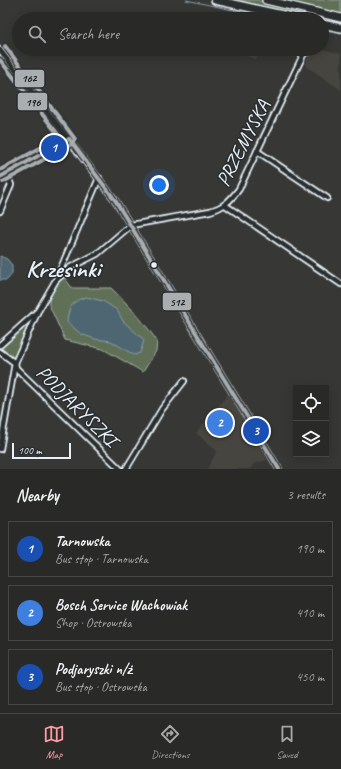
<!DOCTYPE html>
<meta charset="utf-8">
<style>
body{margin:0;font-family:Caveat,sans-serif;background:#353634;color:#f1f3f6}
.controls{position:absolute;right:12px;bottom:12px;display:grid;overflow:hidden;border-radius:0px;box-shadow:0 2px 10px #0003}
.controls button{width:36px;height:36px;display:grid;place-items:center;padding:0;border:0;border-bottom:1px solid #454645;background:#292a28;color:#f1f3f6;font:20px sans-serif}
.scale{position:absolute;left:12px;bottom:10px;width:59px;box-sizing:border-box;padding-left:4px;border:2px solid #e8f1f8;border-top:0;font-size:11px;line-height:14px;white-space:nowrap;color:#e8f1f8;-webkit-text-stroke:3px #2a2d2e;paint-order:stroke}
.you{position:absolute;left:159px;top:185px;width:14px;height:14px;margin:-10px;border:3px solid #fff;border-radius:50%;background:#1a73e8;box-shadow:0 0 0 6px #1a73e833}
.badge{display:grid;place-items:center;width:26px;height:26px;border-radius:50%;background:#ff9aa2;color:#fff;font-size:13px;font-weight:700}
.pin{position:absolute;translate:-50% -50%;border:2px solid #fff;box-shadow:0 1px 4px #0006}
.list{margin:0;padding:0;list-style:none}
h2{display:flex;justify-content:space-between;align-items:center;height:52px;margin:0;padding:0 16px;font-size:17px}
h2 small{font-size:13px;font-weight:400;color:#a5a7a8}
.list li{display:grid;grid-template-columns:26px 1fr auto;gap:12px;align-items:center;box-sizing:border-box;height:56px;margin:0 8px 8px;padding:0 8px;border:1px solid #454645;border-radius:0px}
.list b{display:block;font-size:15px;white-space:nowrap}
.list p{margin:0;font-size:13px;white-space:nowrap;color:#a5a7a8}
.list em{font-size:13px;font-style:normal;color:#a5a7a8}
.icon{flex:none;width:22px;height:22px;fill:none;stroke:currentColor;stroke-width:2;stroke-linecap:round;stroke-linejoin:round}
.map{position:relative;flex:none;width:341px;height:469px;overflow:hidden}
.search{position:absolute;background:#292a28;box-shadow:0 2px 10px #0003;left:12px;right:12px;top:12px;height:44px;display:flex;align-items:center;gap:10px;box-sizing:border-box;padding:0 14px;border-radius:22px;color:#a5a7a8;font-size:15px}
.sheet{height:244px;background:#292a28}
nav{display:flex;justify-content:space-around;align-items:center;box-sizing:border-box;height:56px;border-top:1px solid #454645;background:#292a28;font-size:11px;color:#a5a7a8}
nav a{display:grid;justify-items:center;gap:2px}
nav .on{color:#ff9aa2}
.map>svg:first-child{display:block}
.built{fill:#47453f}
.green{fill:#606f57;stroke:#a4b0a8}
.water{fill:#4d6672;stroke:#8b9ea8}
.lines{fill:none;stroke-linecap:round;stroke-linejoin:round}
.stream{stroke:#8b9ea8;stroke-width:1}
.minor-casing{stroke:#e8f1f8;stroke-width:8}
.highway-casing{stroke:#e8f1f8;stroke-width:10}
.minor{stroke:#2a2d2e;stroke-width:4.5}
.highway{stroke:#2a2d2e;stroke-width:7}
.bus-1-casing{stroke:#2a2d2e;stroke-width:7}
.bus-2-casing{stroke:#2a2d2e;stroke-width:7}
.bus-3-casing{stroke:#2a2d2e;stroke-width:7}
.bus-1{stroke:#aaaeb1;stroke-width:4}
.bus-2{stroke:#aaaeb1;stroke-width:4}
.bus-3{stroke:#aaaeb1;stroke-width:4}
.bus-dot{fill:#e8f1f8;stroke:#2a2d2e;stroke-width:1.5}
.labels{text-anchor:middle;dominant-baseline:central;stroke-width:3;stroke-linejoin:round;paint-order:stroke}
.street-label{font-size:20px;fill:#e8f1f8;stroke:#2a2d2e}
.district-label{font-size:24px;font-weight:bold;fill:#e8f1f8;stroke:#2a2d2e}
.line-badge{stroke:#2a2d2e;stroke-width:1.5}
.pale-badge-label{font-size:11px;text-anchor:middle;font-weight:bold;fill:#111}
</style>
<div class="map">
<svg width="341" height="469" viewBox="0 0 341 469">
<rect width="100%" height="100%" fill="#373836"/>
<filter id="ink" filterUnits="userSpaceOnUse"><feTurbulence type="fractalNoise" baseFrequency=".025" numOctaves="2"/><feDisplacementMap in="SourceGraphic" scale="8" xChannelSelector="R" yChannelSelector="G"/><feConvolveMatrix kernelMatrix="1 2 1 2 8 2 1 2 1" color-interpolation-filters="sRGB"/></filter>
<g filter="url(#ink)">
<g class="built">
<path d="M233 49H260L256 60Z"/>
<path d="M312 49H322L341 54V90L306 66 308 52Z"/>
<path d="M230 392 267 460 254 464 250 469H207L217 451 196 433Z"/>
</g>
<g class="green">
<path d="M227 0H256L341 21V25L322 21V19H313Z"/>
<path d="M283 0H341V14Z"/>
<path d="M64 277 72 288H111C128 304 144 322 157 341L156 351 143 372 103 349 65 340 49 305C48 295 56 282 64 277Z"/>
<path d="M34 318 14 361 0 351V346Z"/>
</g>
<g class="water">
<path d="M0 256 7 259 12 265V274L7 280H0Z"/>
<path d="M86 297 103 301 117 310 123 321 144 340 140 353 134 355 111 341 95 339 81 334 67 322C68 309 72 300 86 297Z"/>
</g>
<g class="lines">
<g class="stream">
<path d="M186 0 275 19"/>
<path d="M322 30 341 34"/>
</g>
<defs>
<g id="minor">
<path d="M0 50 115 200 279 469"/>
<path d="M257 151 327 198"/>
<path d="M0 177 69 139"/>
<path d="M225 205 341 284"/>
<path d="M0 211 11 185 7 173"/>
<path d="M56 280 71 267 97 254 131 225 210 211C224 207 230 201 239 189L305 51 308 52"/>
<path d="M0 345 38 311 56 280 99 178"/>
<path d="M0 352 15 363 16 368 120 469"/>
<path d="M0 449 15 363 37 313"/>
<path d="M126 469 162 409 184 381"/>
</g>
<g id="highway">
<path d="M215 0 301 19"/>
<path d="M266 0 341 18"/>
<path d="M322 24 341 28"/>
</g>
</defs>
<use href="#minor" class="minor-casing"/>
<use href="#highway" class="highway-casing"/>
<use href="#minor" class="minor"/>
<use href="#highway" class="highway"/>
<defs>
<g id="bus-1">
<path d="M69 139 115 200 279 469"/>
<path d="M0 177 69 139"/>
</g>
<path id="bus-2" d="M0 60 60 137 0 170"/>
<path id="bus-3" d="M3 182 72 144 75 139 5 46"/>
</defs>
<use href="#bus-1" class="bus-1-casing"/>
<use href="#bus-2" class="bus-2-casing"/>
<use href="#bus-3" class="bus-3-casing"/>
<use href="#bus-1" class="bus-1"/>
<use href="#bus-2" class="bus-2"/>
<use href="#bus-3" class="bus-3"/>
</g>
</g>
<circle class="bus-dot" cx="154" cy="265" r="3.5"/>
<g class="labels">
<g class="street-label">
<text transform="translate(243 143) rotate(-63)">PRZEMYSKA</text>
<text transform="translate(77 406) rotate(45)">PODJARYSZKI</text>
</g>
<g class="district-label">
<text x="63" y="269">Krzesinki</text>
</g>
</g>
<g class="line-badge">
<rect x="14" y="69" width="31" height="19" rx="4" fill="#aaaeb1"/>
<rect x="17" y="92" width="31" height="19" rx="4" fill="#aaaeb1"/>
<rect x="162" y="292" width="30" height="19" rx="4" fill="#aaaeb1"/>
</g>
<g class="pale-badge-label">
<text x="29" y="82">162</text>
<text x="33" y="106">196</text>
<text x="177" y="306">512</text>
</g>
</svg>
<div class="controls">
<button><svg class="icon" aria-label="locate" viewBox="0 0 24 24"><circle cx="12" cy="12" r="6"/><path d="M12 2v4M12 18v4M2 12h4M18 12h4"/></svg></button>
<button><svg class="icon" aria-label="layers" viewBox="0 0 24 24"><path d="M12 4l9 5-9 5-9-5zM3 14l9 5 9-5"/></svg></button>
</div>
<div class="scale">100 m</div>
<div class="you"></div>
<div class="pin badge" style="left:54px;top:148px;background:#1a4fb4">1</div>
<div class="pin badge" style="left:220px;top:423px;background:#3f7fe0">2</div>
<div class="pin badge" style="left:256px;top:431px;background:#1a4fb4">3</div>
<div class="search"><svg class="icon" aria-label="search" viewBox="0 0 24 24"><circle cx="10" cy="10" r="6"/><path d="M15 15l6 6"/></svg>Search here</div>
</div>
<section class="sheet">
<h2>Nearby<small>3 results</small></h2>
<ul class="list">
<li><span class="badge" style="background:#1a4fb4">1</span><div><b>Tarnowska</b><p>Bus stop · Tarnowska</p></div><em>190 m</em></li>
<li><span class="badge" style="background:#3f7fe0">2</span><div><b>Bosch Service Wachowiak</b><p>Shop · Ostrowska</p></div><em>410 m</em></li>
<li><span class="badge" style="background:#1a4fb4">3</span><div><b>Podjaryszki n/ż</b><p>Bus stop · Ostrowska</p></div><em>450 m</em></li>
</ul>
</section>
<nav>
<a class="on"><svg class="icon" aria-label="map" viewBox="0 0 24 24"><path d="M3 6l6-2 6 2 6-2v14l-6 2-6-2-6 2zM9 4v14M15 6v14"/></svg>Map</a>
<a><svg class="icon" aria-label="directions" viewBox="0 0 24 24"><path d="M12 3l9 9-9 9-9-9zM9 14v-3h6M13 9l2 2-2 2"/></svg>Directions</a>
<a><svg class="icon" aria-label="saved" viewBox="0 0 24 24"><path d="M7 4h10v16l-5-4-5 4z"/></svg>Saved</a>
</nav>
